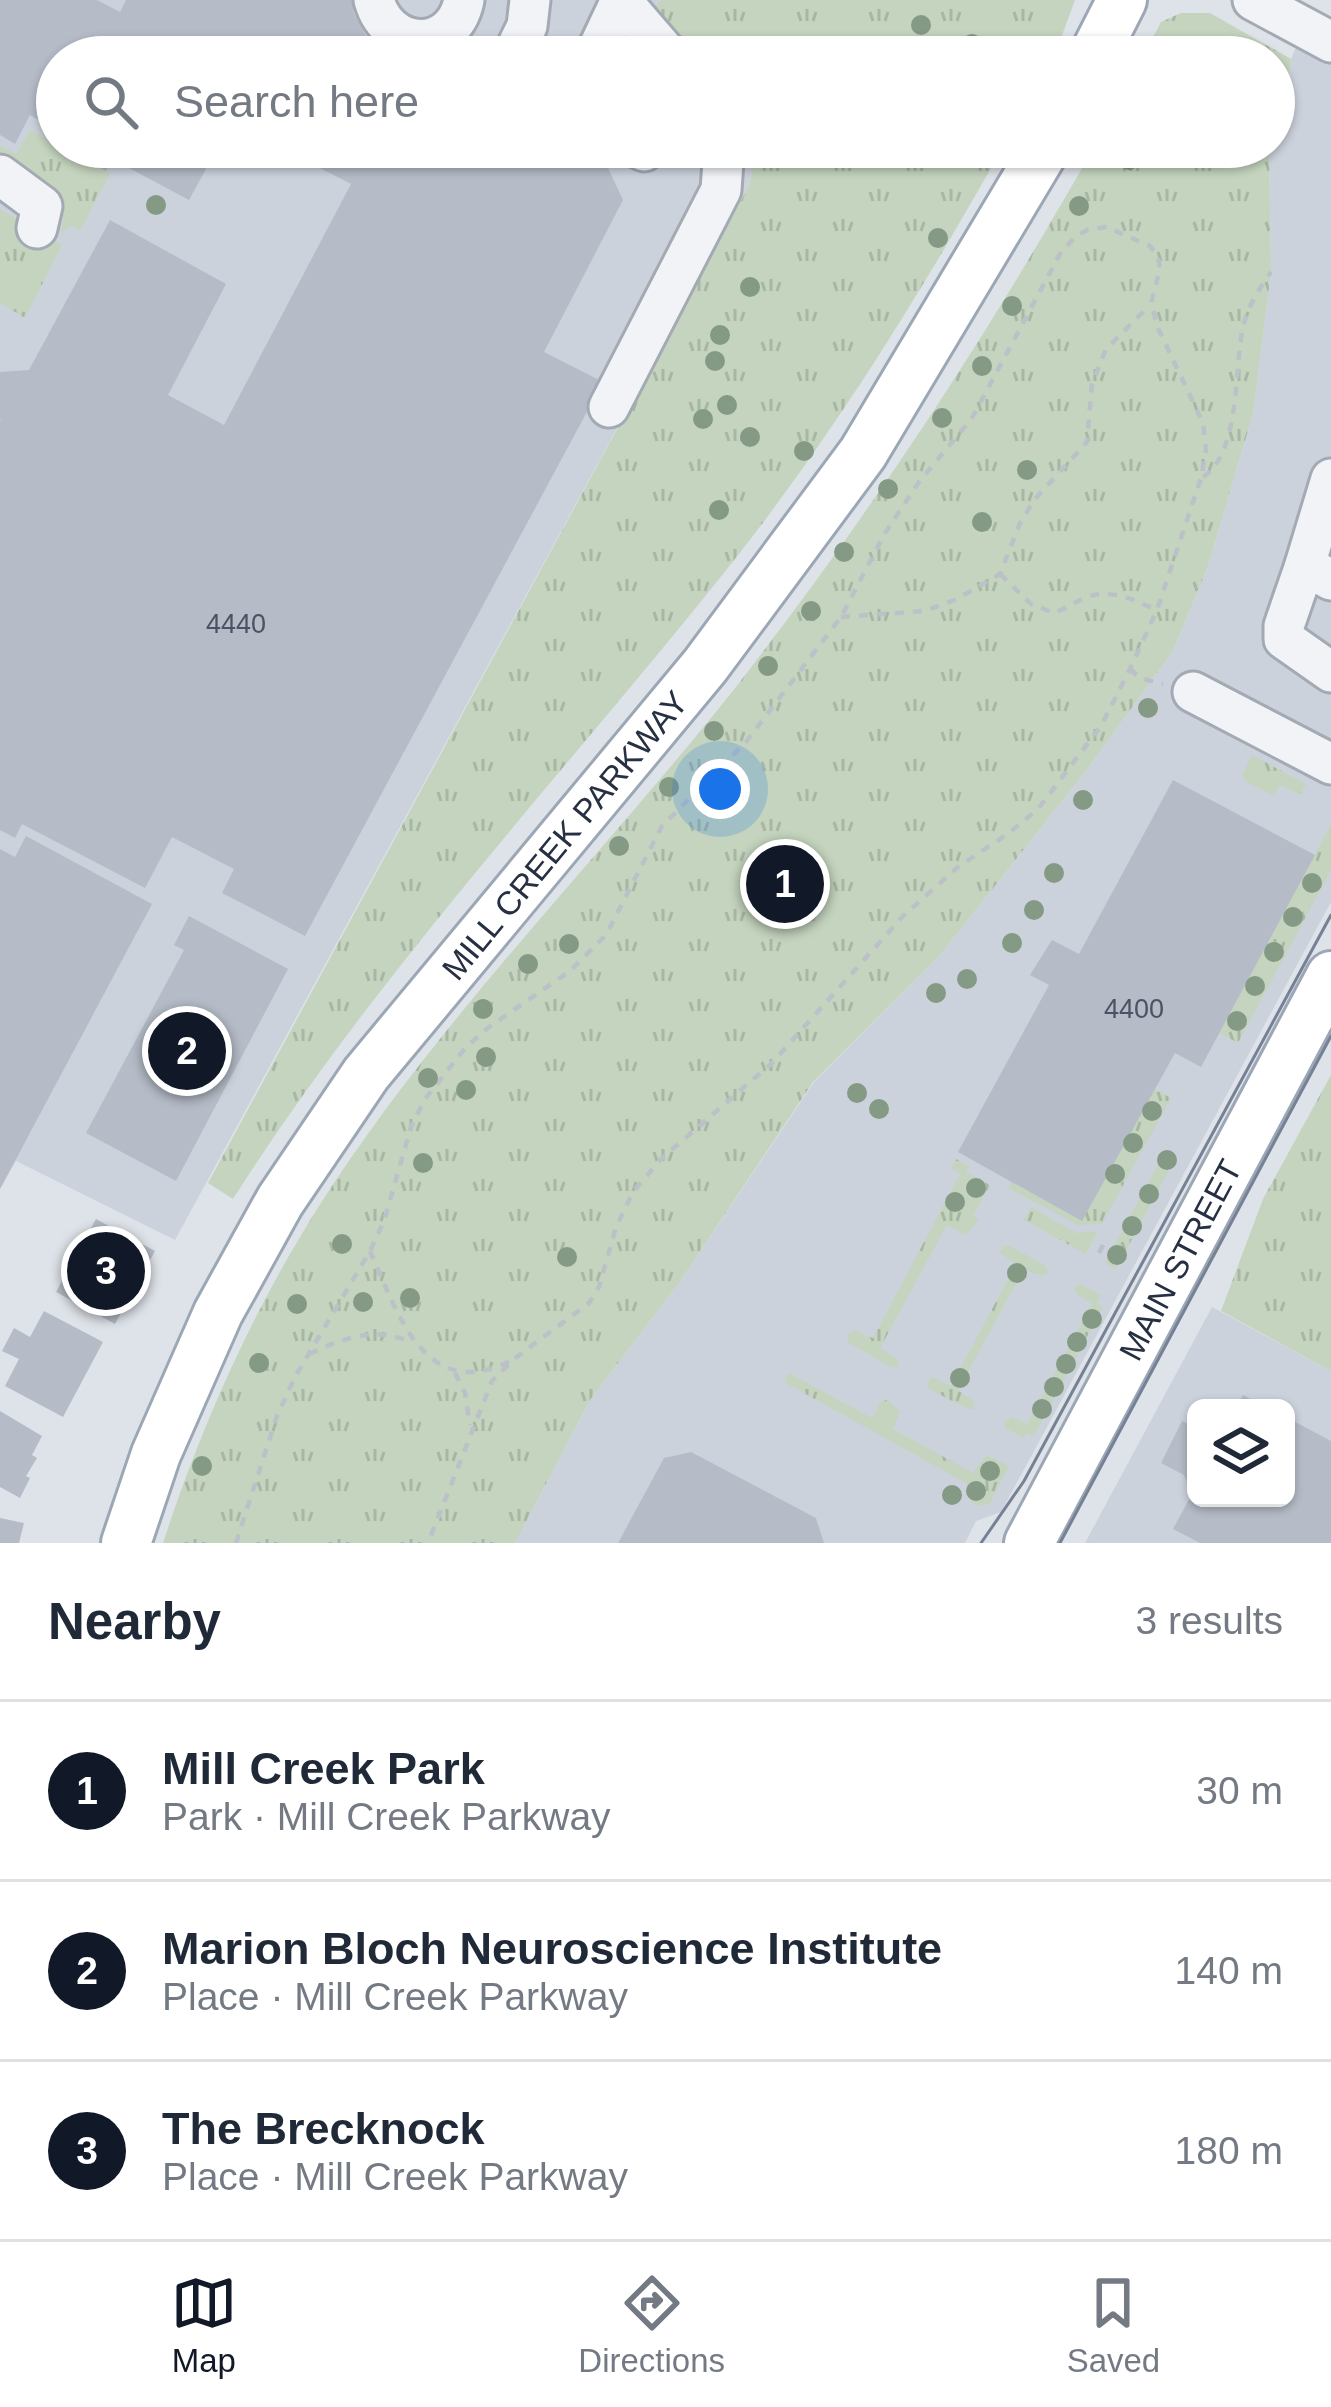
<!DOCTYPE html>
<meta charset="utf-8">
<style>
body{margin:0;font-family:Helvetica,sans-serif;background:#f2f2f3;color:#1f2937}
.controls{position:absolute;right:36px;bottom:36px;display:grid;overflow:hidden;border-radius:18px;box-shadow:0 3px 9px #0004}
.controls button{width:108px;height:108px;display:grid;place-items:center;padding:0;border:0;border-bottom:3px solid #e0e1e3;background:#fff;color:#1f2937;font:60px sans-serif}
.you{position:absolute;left:720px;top:789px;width:42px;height:42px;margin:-30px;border:9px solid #fff;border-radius:50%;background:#1a73e8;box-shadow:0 0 0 18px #1a73e833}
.badge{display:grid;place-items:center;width:78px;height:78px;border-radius:50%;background:#111827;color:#fff;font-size:39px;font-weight:700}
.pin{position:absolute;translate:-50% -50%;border:6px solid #fff;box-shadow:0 3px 12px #0006}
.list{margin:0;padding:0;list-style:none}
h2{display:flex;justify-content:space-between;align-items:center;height:156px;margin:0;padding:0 48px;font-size:51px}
h2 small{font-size:39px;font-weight:400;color:#747a83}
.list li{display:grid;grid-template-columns:78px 1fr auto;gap:36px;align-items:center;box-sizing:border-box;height:180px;padding:0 48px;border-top:3px solid #e0e1e3}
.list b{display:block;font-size:45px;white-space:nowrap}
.list p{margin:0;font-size:39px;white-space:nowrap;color:#747a83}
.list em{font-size:39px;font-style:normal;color:#747a83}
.icon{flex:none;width:66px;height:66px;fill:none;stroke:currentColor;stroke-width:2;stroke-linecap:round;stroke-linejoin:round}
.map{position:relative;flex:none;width:1331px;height:1543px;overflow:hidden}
.search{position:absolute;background:#fff;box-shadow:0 3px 9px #0004;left:36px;right:36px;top:36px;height:132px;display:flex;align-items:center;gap:30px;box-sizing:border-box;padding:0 42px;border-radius:66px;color:#747a83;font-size:45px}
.sheet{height:696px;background:#fff}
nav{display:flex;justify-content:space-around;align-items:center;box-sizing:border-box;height:168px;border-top:3px solid #e0e1e3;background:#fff;font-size:33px;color:#747a83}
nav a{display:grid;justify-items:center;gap:6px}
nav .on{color:#111827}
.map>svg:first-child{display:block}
.built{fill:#ccd2dc;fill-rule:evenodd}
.grass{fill:url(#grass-tufts)}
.building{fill:#b5bcc7}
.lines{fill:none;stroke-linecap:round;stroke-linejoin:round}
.minor-casing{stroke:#a3aab4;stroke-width:45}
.major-casing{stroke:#9ca7b6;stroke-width:54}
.path{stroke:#bcc0c8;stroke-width:4.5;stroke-dasharray:9 9;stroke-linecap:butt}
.minor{stroke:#f1f3f7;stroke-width:39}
.major{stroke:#fff;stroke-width:48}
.tram{stroke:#768195;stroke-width:3}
.tree{fill:#849a84}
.labels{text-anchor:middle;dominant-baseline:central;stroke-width:10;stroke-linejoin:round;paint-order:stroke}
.number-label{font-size:27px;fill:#4a5363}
.street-label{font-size:33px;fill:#263042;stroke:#eef2f7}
</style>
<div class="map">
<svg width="1331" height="1543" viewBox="0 0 1331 1543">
<defs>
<pattern id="grass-tufts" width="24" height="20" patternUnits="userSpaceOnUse" patternTransform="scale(3)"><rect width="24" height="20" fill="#c4d4be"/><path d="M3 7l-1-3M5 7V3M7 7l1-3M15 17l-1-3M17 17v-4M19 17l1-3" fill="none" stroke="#a8b6a4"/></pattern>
</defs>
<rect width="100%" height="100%" fill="#dee3e9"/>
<g class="built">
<path d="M0 0H661L654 6 701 57H57V147H757L749 186 175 1240 16 1161 0 1189Z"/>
<path d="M1297 45 1331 64V902L1001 1512 976 1521 965 1543H515L590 1400 679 1283 814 1082 940 955 1086 771 1173 651 1207 569 1253 414 1271 272 1269 147H1274V121L1285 104 1291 59Z"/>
<path d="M1212 1307 1331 1371V1543H1085ZM1196 1408H1286V1498H1196Z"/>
</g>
<g class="grass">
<path d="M661 0H1075L1054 57H701L654 6Z"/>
<path d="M1181 13H1210L1291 59 1285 105 1274 121V57H1143L1161 22Z"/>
<path d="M30 130 110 174 80 230 70 226 61 234C72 190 32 173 0 155V145L16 154Z"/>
<path d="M757 147H1003C922 291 834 434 731 564 564 774 377 972 233 1199L208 1183 749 186Z"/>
<path d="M1094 147H1269L1271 272 1253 414 1207 569 1173 651 1086 771 940 955 813 1082 679 1283 590 1400 515 1543H163C201 1426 253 1310 319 1206 439 1018 601 858 739 683 871 513 988 335 1094 147Z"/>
<path d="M0 209 62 245 25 318 0 303Z"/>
<path d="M1252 755 1306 784 1300 795 1280 785 1273 795 1248 783 1242 775Z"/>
<path d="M1331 824V870L1238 1043 1219 1033Z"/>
<path d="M1331 1075V1371L1221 1311 1263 1199Z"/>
<path d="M1155 1089 1171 1098 1102 1224 1078 1225 1008 1188 1011 1182 1082 1220Z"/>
<path d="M1164 1153 1175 1159 1116 1269 1105 1263Z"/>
<path d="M956 1159 969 1166 966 1172 990 1185 973 1216 979 1220 966 1235 947 1225 880 1348 898 1359V1366L893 1368 849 1343 847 1337 854 1330 873 1338 960 1174 951 1168Z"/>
<path d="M1031 1207 1076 1233 1098 1231 1086 1254 1024 1220Z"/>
<path d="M1002 1246H1010L1046 1266 1048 1273 1042 1276 1024 1269 958 1390 975 1402 973 1409H968L929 1389 926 1383 933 1377 951 1386 1016 1264 1000 1253Z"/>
<path d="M1080 1284 1101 1295 1097 1303 1103 1307 1034 1436 1027 1433 1024 1438 1005 1428 1004 1422 1012 1417 1027 1424 1092 1304 1075 1293V1287Z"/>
<path d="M789 1373 872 1418 881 1401 888 1400 900 1412 893 1429 973 1473 986 1455 1009 1466 990 1503 980 1506 972 1503 966 1483 784 1382Z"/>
</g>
<g class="building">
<path d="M0 0H97L120 12 126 0H352L354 14 366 36 400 57H57V130L30 115 15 144 0 135Z"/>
<path d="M82 147H218L189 200 112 159 106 171 77 156Z"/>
<path d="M279 147H571L608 168 623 200 544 352 603 382 305 936 222 893 234 869 172 837 145 888 22 824 15 838 0 830V372L29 370 110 220 226 284 168 395 224 425 351 184Z"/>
<path d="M1173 780 1315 855 1201 1067 1175 1053 1082 1221 958 1152 1049 985 1030 975 1052 940 1079 954Z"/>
<path d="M26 836 152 904 0 1189V849L15 857Z"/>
<path d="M189 916 288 969 176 1181 86 1133 184 950 174 945Z"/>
<path d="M96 1219 155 1251 115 1324 56 1292Z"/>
<path d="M44 1311 103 1342 63 1417 5 1386 19 1359 2 1351 14 1328 30 1337Z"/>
<path d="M1243 1395 1268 1408H1236Z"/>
<path d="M0 1411 42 1436 32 1455 37 1458 26 1476 30 1478 20 1498 0 1487Z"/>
<path d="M1286 1417 1331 1441V1543H1200L1173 1529 1192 1494 1184 1475 1161 1463 1182 1421 1196 1428V1498H1286Z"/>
<path d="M691 1452 816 1518 824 1543H618L664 1458Z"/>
<path d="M0 1518 24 1523 19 1543H0Z"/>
</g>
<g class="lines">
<defs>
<g id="minor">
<path d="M374 0C388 51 453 54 464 0"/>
<path d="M621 0 670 57"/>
<path d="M1253 0 1331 42"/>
<path d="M512 57 527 26 530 0"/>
<path d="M594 57 621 0"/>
<path d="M636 147 644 151 646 147"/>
<path d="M0 175 42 206 37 228"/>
<path d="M609 407 721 190 724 147"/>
<path d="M1331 479 1305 565 1331 580"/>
<path d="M1305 565 1284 626V639L1331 672"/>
<path d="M1193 692 1331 764"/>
</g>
<g id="major">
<path d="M1093 57 1122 0"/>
<path id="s1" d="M126 1543 156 1454 218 1313 280 1201 366 1074 705 666 863 453 1046 147"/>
<path id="s2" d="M1029 1543 1331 976"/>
</g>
</defs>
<use href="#minor" class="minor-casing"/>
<use href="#major" class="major-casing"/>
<g class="path">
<path d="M0 419 2 420"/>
<path d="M1203 477C1242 451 1233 366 1244 323 1249 304 1260 288 1271 272"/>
<path d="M1000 574 1031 604 1054 613C1067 608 1078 600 1090 596 1114 589 1136 601 1157 610"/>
<path d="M841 617 925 611 957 599 1000 574 1020 523 1035 499 1087 442 1092 384 1106 349 1149 306"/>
<path d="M1130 669 1140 678 1163 684"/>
<path d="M370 1251C397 1311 424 1404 510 1361"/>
<path d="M1099 1253 1103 1245"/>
<path d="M309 1354C345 1338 373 1326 411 1342"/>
<path d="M455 1373 465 1393 470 1425"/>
<path d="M236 1543 277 1416 295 1377 370 1251 384 1221 411 1127 425 1099 466 1047 489 1027 570 971 606 935 662 826 746 742 841 617 885 533 919 482 972 418 1060 254 1074 238 1087 230 1106 227 1150 246 1158 256 1160 269 1151 303 1158 328 1203 423 1206 449 1201 478 1157 610 1130 669 1101 726 1038 809 1009 833 958 867 903 916 772 1063 661 1159 633 1192 616 1227 599 1287 589 1303 514 1359 492 1381 428 1543"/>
</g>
<use href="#minor" class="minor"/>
<use href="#major" class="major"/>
<g class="tram">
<path d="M981 1543 1024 1481 1331 915"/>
<path d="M1060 1543 1331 1036"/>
</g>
</g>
<g class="tree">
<circle cx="921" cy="25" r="10"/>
<circle cx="972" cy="44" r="10"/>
<circle cx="1129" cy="160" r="10"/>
<circle cx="156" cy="205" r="10"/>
<circle cx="1079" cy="206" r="10"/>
<circle cx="938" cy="238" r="10"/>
<circle cx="750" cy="287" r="10"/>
<circle cx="1012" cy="306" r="10"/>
<circle cx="720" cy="335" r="10"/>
<circle cx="715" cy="361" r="10"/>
<circle cx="982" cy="366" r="10"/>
<circle cx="727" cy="405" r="10"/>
<circle cx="942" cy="418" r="10"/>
<circle cx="703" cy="419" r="10"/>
<circle cx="750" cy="437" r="10"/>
<circle cx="804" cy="451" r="10"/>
<circle cx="1027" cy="470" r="10"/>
<circle cx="888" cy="489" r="10"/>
<circle cx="719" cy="510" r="10"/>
<circle cx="982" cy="522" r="10"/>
<circle cx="844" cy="552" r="10"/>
<circle cx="811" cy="611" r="10"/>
<circle cx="768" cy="666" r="10"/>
<circle cx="1148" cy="708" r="10"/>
<circle cx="714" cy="731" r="10"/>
<circle cx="669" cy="787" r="10"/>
<circle cx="1083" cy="800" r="10"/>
<circle cx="619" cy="846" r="10"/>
<circle cx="1054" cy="873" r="10"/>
<circle cx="1312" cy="883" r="10"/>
<circle cx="1034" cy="910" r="10"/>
<circle cx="1293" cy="917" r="10"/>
<circle cx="1012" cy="943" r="10"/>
<circle cx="569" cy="944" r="10"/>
<circle cx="1274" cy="952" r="10"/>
<circle cx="528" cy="964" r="10"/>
<circle cx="967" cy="979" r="10"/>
<circle cx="1255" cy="986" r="10"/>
<circle cx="936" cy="993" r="10"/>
<circle cx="483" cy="1009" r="10"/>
<circle cx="1237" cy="1021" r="10"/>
<circle cx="486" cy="1057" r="10"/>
<circle cx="428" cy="1078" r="10"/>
<circle cx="466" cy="1090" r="10"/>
<circle cx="857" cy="1093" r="10"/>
<circle cx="879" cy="1109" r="10"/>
<circle cx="1152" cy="1111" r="10"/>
<circle cx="1133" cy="1143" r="10"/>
<circle cx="1167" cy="1160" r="10"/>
<circle cx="423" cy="1163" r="10"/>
<circle cx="1115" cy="1174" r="10"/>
<circle cx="976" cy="1188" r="10"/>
<circle cx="1149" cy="1194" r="10"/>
<circle cx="955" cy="1202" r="10"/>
<circle cx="1132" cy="1226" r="10"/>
<circle cx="342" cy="1244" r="10"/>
<circle cx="1117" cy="1255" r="10"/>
<circle cx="567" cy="1257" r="10"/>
<circle cx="1017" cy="1273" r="10"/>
<circle cx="410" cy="1298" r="10"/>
<circle cx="363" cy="1302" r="10"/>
<circle cx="297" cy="1304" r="10"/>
<circle cx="1092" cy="1319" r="10"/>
<circle cx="1077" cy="1342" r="10"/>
<circle cx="259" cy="1363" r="10"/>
<circle cx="1066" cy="1364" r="10"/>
<circle cx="960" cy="1378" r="10"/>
<circle cx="1054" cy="1387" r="10"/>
<circle cx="1042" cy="1409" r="10"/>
<circle cx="202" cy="1466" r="10"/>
<circle cx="990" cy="1471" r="10"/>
<circle cx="976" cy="1491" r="10"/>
<circle cx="952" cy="1495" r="10"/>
</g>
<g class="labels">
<g class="number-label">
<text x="236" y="624">4440</text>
<text x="1134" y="1009">4400</text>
</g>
<g class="street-label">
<text stroke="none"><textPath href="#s1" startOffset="840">MILL CREEK PARKWAY</textPath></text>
<text stroke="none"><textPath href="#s2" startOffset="321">MAIN STREET</textPath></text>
</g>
</g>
</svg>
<div class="controls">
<button><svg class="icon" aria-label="layers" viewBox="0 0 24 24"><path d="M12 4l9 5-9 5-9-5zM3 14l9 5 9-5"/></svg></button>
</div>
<div class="you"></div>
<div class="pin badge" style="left:785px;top:884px">1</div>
<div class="pin badge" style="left:187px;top:1051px">2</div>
<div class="pin badge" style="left:106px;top:1271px">3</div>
<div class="search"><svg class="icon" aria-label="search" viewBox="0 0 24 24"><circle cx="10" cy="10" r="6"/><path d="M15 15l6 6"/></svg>Search here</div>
</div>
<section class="sheet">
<h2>Nearby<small>3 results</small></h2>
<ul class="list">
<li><span class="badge">1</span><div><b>Mill Creek Park</b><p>Park · Mill Creek Parkway</p></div><em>30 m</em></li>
<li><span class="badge">2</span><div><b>Marion Bloch Neuroscience Institute</b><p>Place · Mill Creek Parkway</p></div><em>140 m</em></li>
<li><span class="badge">3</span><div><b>The Brecknock</b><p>Place · Mill Creek Parkway</p></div><em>180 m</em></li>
</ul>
</section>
<nav>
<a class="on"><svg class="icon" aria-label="map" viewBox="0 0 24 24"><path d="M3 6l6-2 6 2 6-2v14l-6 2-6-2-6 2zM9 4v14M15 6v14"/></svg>Map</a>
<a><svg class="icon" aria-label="directions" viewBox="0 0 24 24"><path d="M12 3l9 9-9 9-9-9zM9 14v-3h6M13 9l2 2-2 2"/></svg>Directions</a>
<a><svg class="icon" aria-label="saved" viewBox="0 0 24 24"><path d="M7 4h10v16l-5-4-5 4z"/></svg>Saved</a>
</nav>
